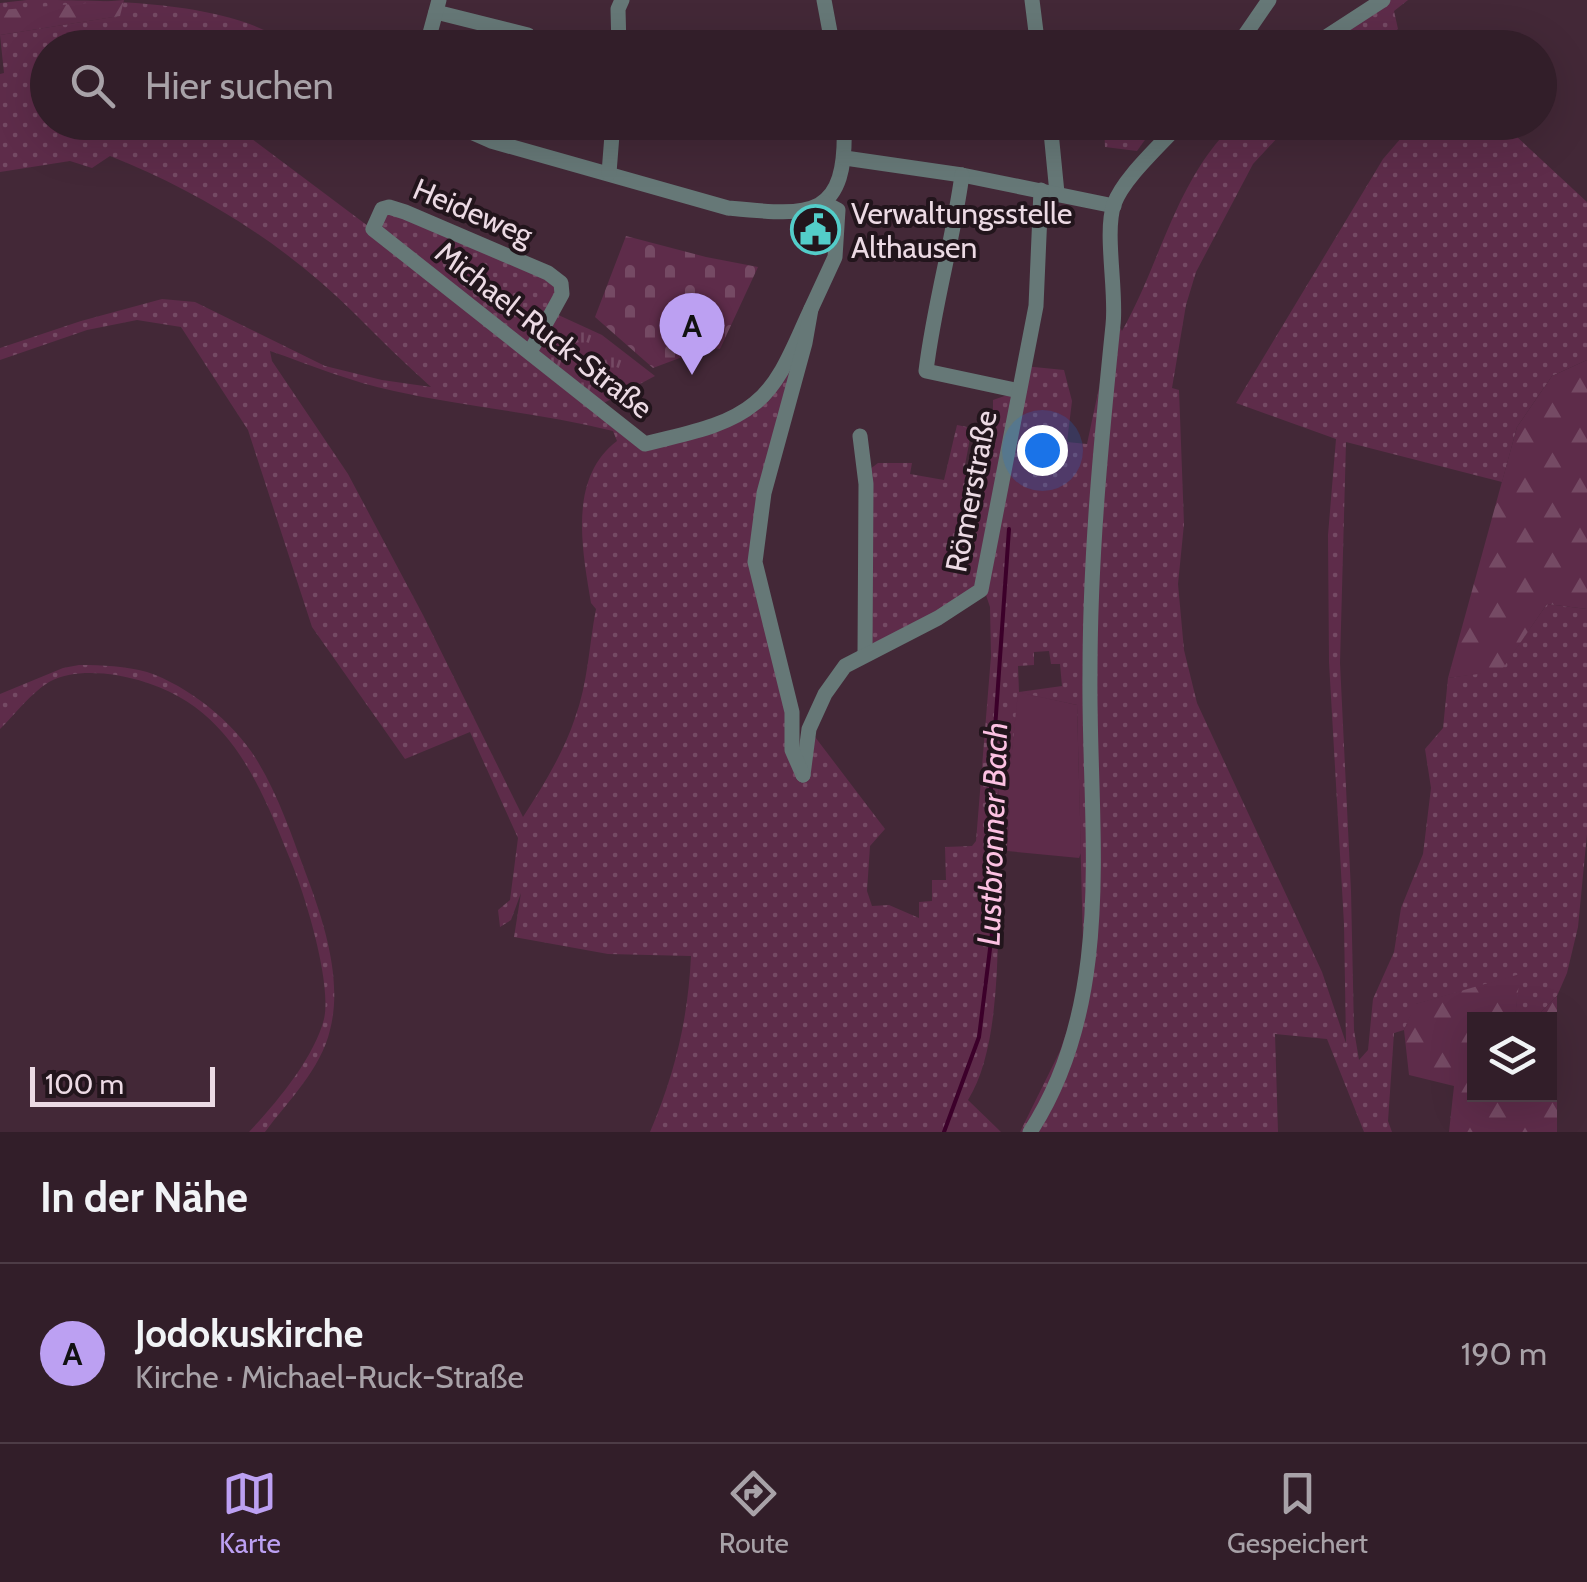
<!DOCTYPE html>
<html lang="de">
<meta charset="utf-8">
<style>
body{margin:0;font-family:Cabin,sans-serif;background:#3d2b35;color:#f1f3f6}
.controls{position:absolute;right:30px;bottom:30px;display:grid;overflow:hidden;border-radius:0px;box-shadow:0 10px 40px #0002}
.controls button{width:90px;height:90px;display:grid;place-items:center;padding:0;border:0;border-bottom:2px solid #4d3c46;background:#321e29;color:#f1f3f6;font:50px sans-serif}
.scale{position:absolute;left:30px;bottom:25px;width:185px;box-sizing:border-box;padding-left:10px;border:5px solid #ecdae4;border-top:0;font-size:28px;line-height:35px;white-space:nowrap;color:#ecdae4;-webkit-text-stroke:8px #22151c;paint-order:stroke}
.you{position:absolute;left:1042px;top:450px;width:35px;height:35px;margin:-25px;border:8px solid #fff;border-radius:50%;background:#1a73e8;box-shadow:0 0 0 15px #1a73e833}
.badge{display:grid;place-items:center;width:65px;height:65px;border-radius:50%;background:#bca0f2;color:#111;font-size:32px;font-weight:700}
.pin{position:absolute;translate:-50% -82px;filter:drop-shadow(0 2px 5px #0008)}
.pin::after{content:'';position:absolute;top:52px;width:35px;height:30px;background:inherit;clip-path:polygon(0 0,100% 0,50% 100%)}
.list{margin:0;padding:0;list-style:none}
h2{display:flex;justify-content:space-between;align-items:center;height:130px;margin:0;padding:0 40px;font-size:42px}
h2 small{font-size:32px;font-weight:400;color:#a8a2a8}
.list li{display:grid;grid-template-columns:65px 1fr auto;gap:30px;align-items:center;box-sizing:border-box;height:180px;padding:0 40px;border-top:2px solid #4d3c46}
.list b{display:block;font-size:38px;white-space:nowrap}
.list p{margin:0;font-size:32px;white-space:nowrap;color:#a8a2a8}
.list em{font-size:32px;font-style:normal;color:#a8a2a8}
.icon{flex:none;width:55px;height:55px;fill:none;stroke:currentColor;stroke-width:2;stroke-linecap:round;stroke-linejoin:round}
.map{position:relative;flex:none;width:1587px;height:1132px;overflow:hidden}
.search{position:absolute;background:#321e29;box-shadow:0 10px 40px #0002;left:30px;right:30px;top:30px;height:110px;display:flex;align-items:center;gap:25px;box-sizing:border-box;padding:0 35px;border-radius:55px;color:#a8a2a8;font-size:38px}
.sheet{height:310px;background:#321e29}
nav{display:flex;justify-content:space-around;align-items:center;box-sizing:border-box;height:140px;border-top:2px solid #4d3c46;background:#321e29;font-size:28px;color:#a8a2a8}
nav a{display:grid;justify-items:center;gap:5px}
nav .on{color:#bca0f2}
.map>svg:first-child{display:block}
.grass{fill:url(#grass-dots);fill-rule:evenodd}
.forest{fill:url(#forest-firs)}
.cemetery{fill:url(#cemetery-stones)}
.park{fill:url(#park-tufts)}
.garden{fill:#5e2c4a}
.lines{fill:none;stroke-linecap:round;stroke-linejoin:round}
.stream{stroke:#3c002a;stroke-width:4}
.minor{stroke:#667877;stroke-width:15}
.labels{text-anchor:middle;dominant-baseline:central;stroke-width:8;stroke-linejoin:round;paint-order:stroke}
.street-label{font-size:30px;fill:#ecdae4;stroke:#22151c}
.poi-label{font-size:30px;fill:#ecdae4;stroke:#22151c;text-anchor:start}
.water-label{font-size:32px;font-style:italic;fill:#fcc1e2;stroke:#22151c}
</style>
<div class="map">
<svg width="1587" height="1132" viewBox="0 0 1587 1132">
<defs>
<pattern id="grass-dots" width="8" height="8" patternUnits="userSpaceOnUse" patternTransform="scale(2.5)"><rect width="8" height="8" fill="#5e2c4a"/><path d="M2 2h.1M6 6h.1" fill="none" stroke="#754a64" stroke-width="1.8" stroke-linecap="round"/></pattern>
<pattern id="forest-firs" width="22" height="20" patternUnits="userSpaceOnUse" patternTransform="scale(2.5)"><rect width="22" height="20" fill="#5e2c4a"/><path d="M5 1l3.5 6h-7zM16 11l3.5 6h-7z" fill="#754a64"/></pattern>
<pattern id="cemetery-stones" width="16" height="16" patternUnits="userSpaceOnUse" patternTransform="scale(2.5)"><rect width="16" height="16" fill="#5e2c4a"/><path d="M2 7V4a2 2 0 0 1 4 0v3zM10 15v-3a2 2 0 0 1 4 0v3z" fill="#754a64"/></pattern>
<pattern id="park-tufts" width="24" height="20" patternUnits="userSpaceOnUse" patternTransform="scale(2.5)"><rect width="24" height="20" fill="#5e2c4a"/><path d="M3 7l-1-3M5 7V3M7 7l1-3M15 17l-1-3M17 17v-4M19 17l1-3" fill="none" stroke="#754a64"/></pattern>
</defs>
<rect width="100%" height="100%" fill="#432837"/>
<g class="grass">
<path d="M27 0C97 0 239 0 290 47H246L237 41 231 48H48V122L238 123 236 127 372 229 382 209 561 283 530 352 645 443 756 403 780 371 800 362 755 562 802 773 809 729 885 829 870 846 867 891 872 906 889 905 919 918V902L932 901V880H946L945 847 972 846 976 841 991 656 990 607 983 586 865 654 866 472 878 463H912L910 474 944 480 957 425 972 428 965 465 980 469 993 424V400L1019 391 1024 366 1064 370 1072 401 1067 442 1087 444 1114 317 1122 331C1161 262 1176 179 1235 123H1291L1253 164 1196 272 1186 305 1172 388 1179 390 1184 524 1178 584 1184 650 1197 703 1322 972 1346 1043 1344 924 1329 662 1328 535 1336 439 1236 403 1383 159 1414 123H1502L1587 202V360L1552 376 1517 427 1502 482 1346 442 1340 663 1351 891 1354 1030 1359 1060 1368 1050 1373 999 1394 952 1401 908 1423 854 1431 788 1425 749 1443 728 1448 678 1501 670 1547 604 1587 609V834L1578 927 1567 973 1557 996 1534 1019H1515L1519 975 1416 1004 1404 1030 1394 1033 1388 1121 1392 1132H1364L1327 1039 1275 1034 1278 1132H1020L1060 1051 1075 1007 1083 946 1077 705 1019 693 1011 761 1001 762 998 799 1010 802 1007 851 999 856C997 924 1004 1043 968 1100L1001 1132H650C675 1074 688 1019 691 956L608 954 514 937 521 893 511 920 500 927 498 910 510 900 518 838 470 732 405 759 312 627 248 430 181 327 137 320 87 330 0 360V348L81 321 162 299 195 302 325 366 382 380 431 387C404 363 379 338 354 313 286 245 199 191 110 156L92 168 70 161 0 172V74L4 73 0 35 119 16 0 10V3ZM270 351C311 365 351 382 394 391 466 407 540 413 613 431L617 441C568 478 582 549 591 603L596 609C589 645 588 683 575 718 563 754 543 786 523 817L423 615 348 474 272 361ZM1049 651 1051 664H1060L1062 686 1019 692 1018 666 1034 665V652Z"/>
<path d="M1383 0H1408L1394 11 1398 29 1377 47 1309 48Z"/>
<path d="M1104 123H1149L1152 130 1137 151 1105 147Z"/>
<path d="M79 665C102 665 126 666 147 672 189 686 236 724 258 762 279 797 292 836 306 874 324 922 343 980 330 1030 321 1069 288 1101 265 1132H249C277 1102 314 1058 324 1019 332 984 306 898 292 864 255 772 224 694 116 675 96 672 68 671 49 682 31 693 15 714 0 729V694L63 668Z"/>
</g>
<g class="forest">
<path d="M124 0 120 16 0 35V10Z"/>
<path d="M1587 360V609L1547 604 1501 671 1448 678 1517 427 1552 376Z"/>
<path d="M1520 974 1515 1019H1474V1094H1550V1019H1534L1557 996V1132H1449L1454 1086 1409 1075 1404 1030 1415 1004Z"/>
</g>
<path class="cemetery" d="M626 236 706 257 758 267 720 349 709 347 653 368 595 317Z"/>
<path class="park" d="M554 313 602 335 655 376 602 404 533 351Z"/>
<path class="garden" d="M1018 692 1077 705 1081 853 1079 858 1007 851 1010 802 998 799 1001 762 1011 760Z"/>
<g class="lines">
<path class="stream" d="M944 1132 979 1037 992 933 991 786 1009 529"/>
<g class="minor">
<path d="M824 0 833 48"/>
<path d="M1032 0 1038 48"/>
<path d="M436 12 528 35"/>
<path d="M426 48 439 0"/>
<path d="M619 48 618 9 622 0"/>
<path d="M1236 48 1269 0"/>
<path d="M1309 48 1383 0"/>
<path d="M448 122 491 141 728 208C810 216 848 221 844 122"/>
<path d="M1050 122 1057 193"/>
<path d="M845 158 962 175 1114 206"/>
<path d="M609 173 613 122"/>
<path d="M962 175C953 241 934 304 926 371L1019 391"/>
<path d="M530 352 562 294 561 283 548 273 405 212 389 207 382 209 373 229 645 444C682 434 725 428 755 403 782 382 796 340 811 309"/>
<path d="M860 436 866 484 865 654"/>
<path d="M803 775 809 729 825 694 845 666 938 618 981 590 1036 306 1041 190"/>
<path d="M803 775 792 750V712L755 562 764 493 805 343 811 309 835 257 838 210 825 203"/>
<path d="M1030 1132C1118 997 1088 825 1090 673 1090 556 1101 442 1113 325 1117 292 1104 232 1114 204 1124 177 1161 145 1181 122"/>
</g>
</g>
<defs>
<symbol id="civic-ring" viewBox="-11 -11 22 22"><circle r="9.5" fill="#22151c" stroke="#53cdc9" stroke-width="1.5"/><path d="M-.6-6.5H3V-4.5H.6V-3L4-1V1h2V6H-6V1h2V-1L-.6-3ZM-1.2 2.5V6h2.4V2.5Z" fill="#53cdc9"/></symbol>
</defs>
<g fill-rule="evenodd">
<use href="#civic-ring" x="788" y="202" width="55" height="55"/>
</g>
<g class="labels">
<g class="street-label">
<text transform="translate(473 212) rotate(23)">Heideweg</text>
<text transform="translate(544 330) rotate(38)">Michael-Ruck-Straße</text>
<text transform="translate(971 491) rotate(-79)">Römerstraße</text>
</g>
<g class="poi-label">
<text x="851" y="213">Verwaltungsstelle<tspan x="851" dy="34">Althausen</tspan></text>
</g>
<g class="water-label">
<text transform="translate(992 834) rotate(-88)">Lustbronner Bach</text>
</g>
</g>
</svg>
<div class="controls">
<button><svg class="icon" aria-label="layers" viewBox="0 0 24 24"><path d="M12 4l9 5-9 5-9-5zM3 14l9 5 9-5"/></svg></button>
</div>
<div class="scale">100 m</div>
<div class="you"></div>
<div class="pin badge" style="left:692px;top:375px">A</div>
<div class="search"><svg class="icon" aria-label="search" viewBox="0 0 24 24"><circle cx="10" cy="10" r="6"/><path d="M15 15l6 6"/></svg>Hier suchen</div>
</div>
<section class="sheet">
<h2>In der Nähe<small></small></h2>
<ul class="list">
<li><span class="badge">A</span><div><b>Jodokuskirche</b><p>Kirche · Michael-Ruck-Straße</p></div><em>190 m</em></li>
</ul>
</section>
<nav>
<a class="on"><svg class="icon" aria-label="map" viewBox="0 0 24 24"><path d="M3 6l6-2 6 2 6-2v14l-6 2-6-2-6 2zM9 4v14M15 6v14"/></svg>Karte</a>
<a><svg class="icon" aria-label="directions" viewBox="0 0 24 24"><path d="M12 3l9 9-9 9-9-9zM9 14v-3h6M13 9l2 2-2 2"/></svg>Route</a>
<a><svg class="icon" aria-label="saved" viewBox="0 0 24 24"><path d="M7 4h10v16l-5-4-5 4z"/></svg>Gespeichert</a>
</nav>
